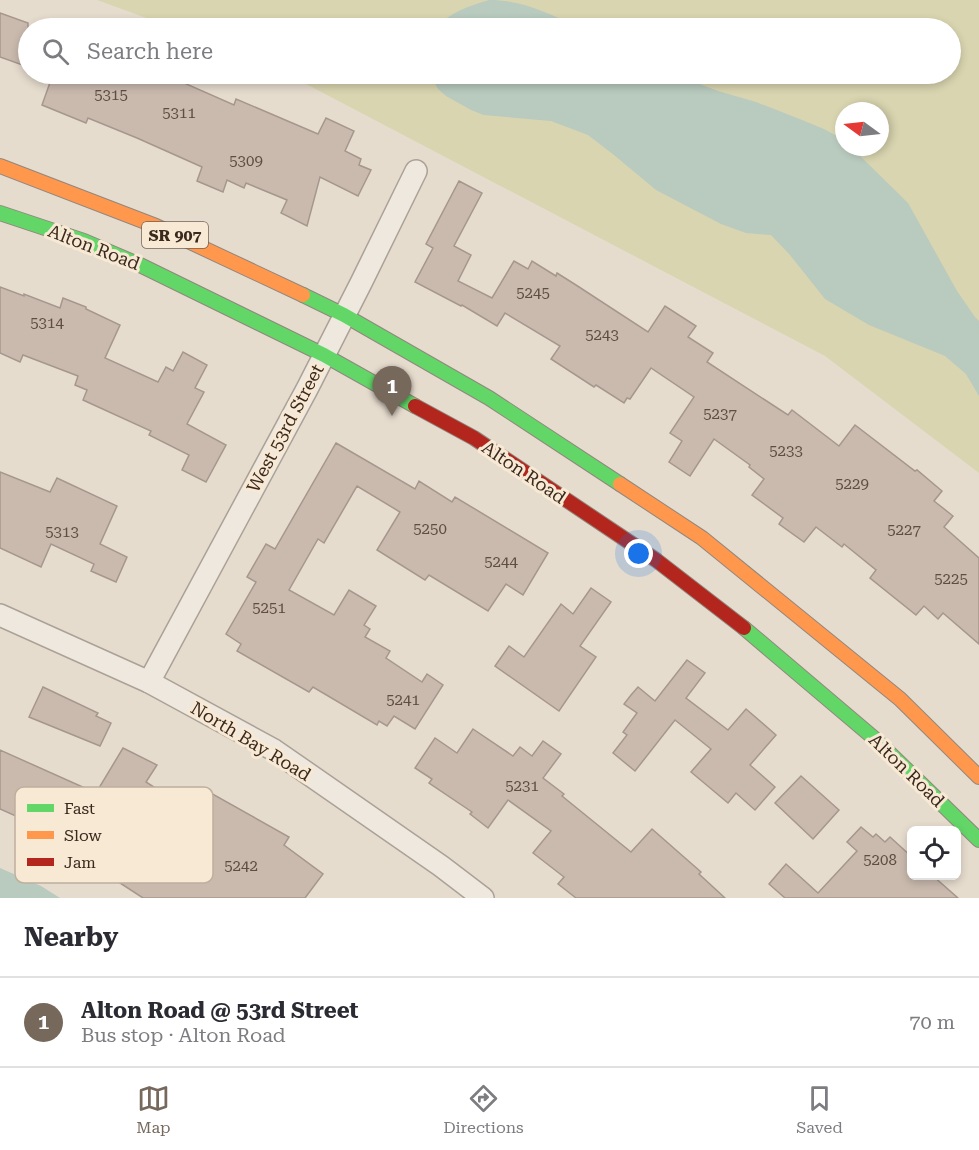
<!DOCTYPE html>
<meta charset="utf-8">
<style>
body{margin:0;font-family:"Roboto Serif",serif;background:#f7f7f7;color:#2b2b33}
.controls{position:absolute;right:18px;bottom:18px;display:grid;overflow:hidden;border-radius:9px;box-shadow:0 3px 9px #0003}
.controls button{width:54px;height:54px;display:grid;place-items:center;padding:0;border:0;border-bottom:2px solid #e1e1e2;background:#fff;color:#2b2b33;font:30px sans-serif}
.compass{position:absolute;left:835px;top:102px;width:54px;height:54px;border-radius:50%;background:#fff;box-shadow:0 3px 9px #0003;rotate:285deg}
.you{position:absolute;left:639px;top:554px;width:21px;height:21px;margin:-15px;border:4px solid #fff;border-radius:50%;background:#1a73e8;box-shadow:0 0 0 9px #1a73e833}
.badge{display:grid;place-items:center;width:39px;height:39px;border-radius:50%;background:#77685c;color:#fff;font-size:20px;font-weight:700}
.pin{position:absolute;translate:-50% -50px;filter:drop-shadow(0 2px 3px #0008)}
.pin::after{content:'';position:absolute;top:32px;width:21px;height:18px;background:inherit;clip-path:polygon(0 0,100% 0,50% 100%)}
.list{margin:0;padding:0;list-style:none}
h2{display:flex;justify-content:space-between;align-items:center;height:78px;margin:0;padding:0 24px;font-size:26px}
h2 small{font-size:20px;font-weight:400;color:#7c7c81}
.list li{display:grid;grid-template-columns:39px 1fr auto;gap:18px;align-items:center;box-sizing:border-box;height:90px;padding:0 24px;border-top:2px solid #e1e1e2}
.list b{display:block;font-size:22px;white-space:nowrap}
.list p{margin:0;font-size:20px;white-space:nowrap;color:#7c7c81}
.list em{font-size:20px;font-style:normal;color:#7c7c81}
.icon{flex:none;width:33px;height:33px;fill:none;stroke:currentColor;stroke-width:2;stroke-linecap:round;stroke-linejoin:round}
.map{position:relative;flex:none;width:979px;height:898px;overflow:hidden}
.search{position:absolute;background:#fff;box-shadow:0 3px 9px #0003;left:18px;right:18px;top:18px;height:66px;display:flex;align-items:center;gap:15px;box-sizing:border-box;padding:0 21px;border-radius:33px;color:#7c7c81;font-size:22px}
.sheet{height:168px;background:#fff}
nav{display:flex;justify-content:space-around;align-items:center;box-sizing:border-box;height:84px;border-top:2px solid #e1e1e2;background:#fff;font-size:16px;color:#7c7c81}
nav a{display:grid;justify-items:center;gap:3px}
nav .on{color:#77685c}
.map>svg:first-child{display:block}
.green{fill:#d9d5b0;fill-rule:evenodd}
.water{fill:#b9cabe}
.building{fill:#cabaae;stroke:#a6978d;stroke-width:1.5}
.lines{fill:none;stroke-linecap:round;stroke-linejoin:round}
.street-casing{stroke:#aba196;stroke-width:24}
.fast-casing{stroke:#91877e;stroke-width:16}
.slow-casing{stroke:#91877e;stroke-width:16}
.jam-casing{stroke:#91877e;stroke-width:16}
.street{stroke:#eee8df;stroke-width:21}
.fast{stroke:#63d668;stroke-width:14}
.slow{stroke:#ff974d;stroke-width:14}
.jam{stroke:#b3261e;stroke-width:14}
.labels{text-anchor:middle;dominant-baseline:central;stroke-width:6;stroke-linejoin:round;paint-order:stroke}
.number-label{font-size:15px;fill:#5f4d42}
.shield{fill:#f7e9d4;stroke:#736355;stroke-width:1.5}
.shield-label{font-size:16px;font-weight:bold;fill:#3b291e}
.street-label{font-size:18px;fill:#3b291e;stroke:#f7e9d4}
.key{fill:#f7e9d4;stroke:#bfaf9d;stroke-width:1.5}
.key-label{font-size:16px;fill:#3b291e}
</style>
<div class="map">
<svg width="979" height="898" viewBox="0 0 979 898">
<rect width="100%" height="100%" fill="#e6dcce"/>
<path class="green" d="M97 0H979V473L825 356 287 74H950V28H174ZM844 111H880V147H844Z"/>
<g class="water">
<path d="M489 0C521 0 550 13 578 28H436C450 12 469 6 489 0Z"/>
<path d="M430 74H674L718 91 756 102 802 120 824 129 842 139 844 141V147H851L908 203 957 291 975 317 979 321V396L966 374 945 356 869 325 825 299 790 255 771 235 746 233 721 224 656 190 614 155 588 135 551 121 484 115 471 110 446 96 438 89Z"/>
<path d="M0 868 41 886 60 898H0Z"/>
</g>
<g class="building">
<path d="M0 13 28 23V67L0 57Z"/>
<path d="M53 74H142L163 82 167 74H189L184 83 234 105 236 99 318 134 326 118 354 131 345 151 361 159 359 165 371 170 358 196 320 177 307 226 281 213 287 200 246 183 244 188 227 180 223 192 197 181 202 167 137 138 88 118 86 123 42 105Z"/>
<path d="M459 181 482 193 454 246 471 255 458 281 492 298 514 261 528 269 532 261 556 276 557 273 576 285 648 332 665 306 696 326 688 337 713 353 707 362 788 415 792 410 839 446 855 425 915 471 917 470 942 491 934 501 953 516 944 527 979 558V644L943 613 938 619 924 606 916 615 870 578 876 570 844 544 842 547 816 527 804 542 779 524 783 518 752 495 764 479 749 467 750 465 714 439 690 476 669 462 682 441 670 433 694 397 651 368 630 399 627 398 624 403 596 385 594 387 551 359 560 346 505 313 497 326 462 305 461 306 415 282 433 248 426 244Z"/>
<path d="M0 287 24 296V294L60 308 63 298 86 307V309L120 325 105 358 158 382 166 367 173 371 183 352 207 365 195 388 204 392 187 424 226 445 206 482 182 470 189 455 149 435 151 431 83 400 87 390 75 385 78 376 23 355 20 362 0 353Z"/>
<path d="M336 443 415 489 419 481 452 502 455 497 548 553 523 595 506 584 488 611 429 575 425 580 377 550 400 512 357 486 324 543 318 539 289 590 334 615 349 590 376 606 364 625 370 629 365 637 390 651 386 658 422 682 427 674 443 685 415 729 394 716 387 726 379 721 377 725 313 687 309 692 237 651 241 644 226 634 256 582 247 577 266 544 275 549Z"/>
<path d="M0 472 50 492 57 478 117 506 100 544 127 557 116 582 91 571 94 564 51 544 41 567 0 548Z"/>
<path d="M591 588 611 602 580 646 596 657 559 711 495 666 509 646 524 657 561 604 573 614Z"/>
<path d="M687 660 705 673 686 698 728 730 746 709 776 735 750 765 775 787 755 810 736 793 728 803 691 772 711 749 675 720 635 771 613 753 627 735 623 732 637 713 624 704 631 695 638 687 655 701Z"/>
<path d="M43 687 98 713 96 716 111 723 100 746 29 717Z"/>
<path d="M473 729 513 756 520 747 532 756 543 741 561 754 543 778 564 794 562 796 631 852 652 829 701 872 699 874 725 898H576L558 884 564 877 533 853 551 831 508 800 488 828 470 814 472 812 429 783 432 779 415 768 435 738 457 753Z"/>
<path d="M123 748 157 765 146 782 197 815 209 792 289 837 284 845 323 874 305 898H143L77 855 83 846 0 809V750L96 793Z"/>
<path d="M801 776 839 810 813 839 775 803Z"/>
<path d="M861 827 873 837 876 834 885 842 890 837 912 857V876H933L958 898H785L769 884 786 864 818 893 857 851 847 842Z"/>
</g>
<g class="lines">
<defs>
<g id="street">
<path d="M0 615 149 682 274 750 441 866 483 898"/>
<path d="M149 682 307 389 361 283 416 171"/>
</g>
<g id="fast">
<path d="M0 213 84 241 140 265 324 355 415 406"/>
<path d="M303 295 344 315 489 398 620 484"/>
<path d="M744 628 875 739 979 840"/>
</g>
<g id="slow">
<path d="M0 166 156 226 303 295"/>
<path d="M620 484 702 538 900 699 979 777"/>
</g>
<path id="jam" d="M415 406 474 438 656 560 744 628"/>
</defs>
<use href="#street" class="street-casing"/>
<use href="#fast" class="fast-casing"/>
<use href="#slow" class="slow-casing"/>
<use href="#jam" class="jam-casing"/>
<use href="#street" class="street"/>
<use href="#fast" class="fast"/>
<use href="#slow" class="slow"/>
<use href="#jam" class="jam"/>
</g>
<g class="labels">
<g class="number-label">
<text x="111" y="95">5315</text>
<text x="179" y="113">5311</text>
<text x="246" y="161">5309</text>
<text x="533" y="293">5245</text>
<text x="47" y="323">5314</text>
<text x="602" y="335">5243</text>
<text x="720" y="414">5237</text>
<text x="786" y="451">5233</text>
<text x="852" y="484">5229</text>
<text x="430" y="529">5250</text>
<text x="904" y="530">5227</text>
<text x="62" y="532">5313</text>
<text x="501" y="562">5244</text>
<text x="951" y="579">5225</text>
<text x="269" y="608">5251</text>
<text x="403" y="700">5241</text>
<text x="522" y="786">5231</text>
<text x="880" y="860">5208</text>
<text x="241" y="866">5242</text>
</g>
<rect class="shield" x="142" y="222" width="66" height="26" rx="4.5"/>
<g class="shield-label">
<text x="175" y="235">SR 907</text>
</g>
<g class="street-label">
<text transform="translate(94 247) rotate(21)">Alton Road</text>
<text transform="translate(285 428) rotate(-62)">West 53rd Street</text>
<text transform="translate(524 472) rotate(34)">Alton Road</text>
<text transform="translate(251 741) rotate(31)">North Bay Road</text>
<text transform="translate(907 770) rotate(44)">Alton Road</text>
</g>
</g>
<rect x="15" y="787" width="198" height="96" rx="9" class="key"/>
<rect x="27" y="804" width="27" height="8" fill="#63d668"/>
<rect x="27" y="831" width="27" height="8" fill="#ff974d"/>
<rect x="27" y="858" width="27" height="8" fill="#b3261e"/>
<g class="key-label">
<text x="64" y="814">Fast</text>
<text x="64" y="841">Slow</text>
<text x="64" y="868">Jam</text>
</g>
</svg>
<div class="controls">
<button><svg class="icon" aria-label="locate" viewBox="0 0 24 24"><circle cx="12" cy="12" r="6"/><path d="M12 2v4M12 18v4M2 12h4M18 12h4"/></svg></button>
</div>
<svg class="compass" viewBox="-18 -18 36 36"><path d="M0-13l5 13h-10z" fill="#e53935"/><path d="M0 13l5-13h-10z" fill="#7c7c81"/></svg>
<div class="you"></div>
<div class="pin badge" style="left:392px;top:416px">1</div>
<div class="search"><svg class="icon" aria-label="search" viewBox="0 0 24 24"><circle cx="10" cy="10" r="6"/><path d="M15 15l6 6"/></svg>Search here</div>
</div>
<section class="sheet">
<h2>Nearby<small></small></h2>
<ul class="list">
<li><span class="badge">1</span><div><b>Alton Road @ 53rd Street</b><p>Bus stop · Alton Road</p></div><em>70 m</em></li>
</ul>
</section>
<nav>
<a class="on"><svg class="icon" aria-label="map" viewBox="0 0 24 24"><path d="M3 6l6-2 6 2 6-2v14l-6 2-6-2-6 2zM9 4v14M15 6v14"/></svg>Map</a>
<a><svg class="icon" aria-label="directions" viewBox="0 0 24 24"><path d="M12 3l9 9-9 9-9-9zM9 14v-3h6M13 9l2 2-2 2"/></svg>Directions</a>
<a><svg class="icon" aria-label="saved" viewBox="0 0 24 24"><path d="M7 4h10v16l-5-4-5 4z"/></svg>Saved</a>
</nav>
